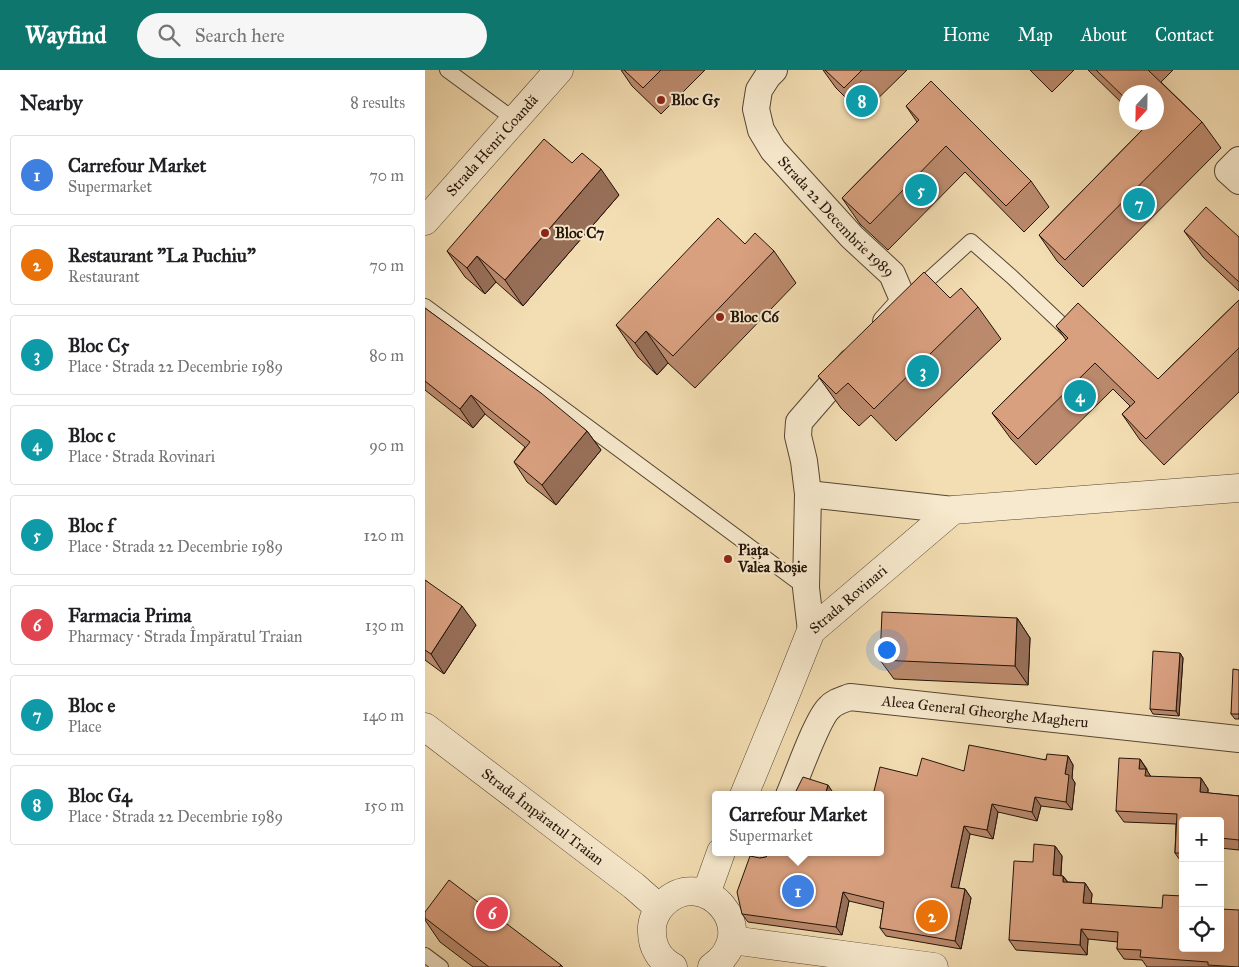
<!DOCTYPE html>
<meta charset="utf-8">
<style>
body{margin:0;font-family:"IM FELL Great Primer",serif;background:#f6f6f6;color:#202124}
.controls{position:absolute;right:15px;bottom:15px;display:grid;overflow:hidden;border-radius:5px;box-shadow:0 5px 20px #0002}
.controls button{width:45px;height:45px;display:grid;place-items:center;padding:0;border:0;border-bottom:1px solid #e0e0e0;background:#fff;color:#202124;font:25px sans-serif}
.compass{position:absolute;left:694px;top:15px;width:45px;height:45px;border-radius:50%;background:#fff;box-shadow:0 5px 20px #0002;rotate:202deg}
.you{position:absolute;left:461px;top:579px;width:18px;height:18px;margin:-12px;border:4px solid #fff;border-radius:50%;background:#1a73e8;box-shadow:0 0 0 8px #1a73e833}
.badge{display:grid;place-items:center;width:32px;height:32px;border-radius:50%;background:#0f766e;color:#fff;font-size:16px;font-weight:700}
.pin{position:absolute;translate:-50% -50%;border:2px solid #fff;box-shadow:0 1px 5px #0006}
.popup{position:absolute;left:287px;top:721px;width:172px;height:65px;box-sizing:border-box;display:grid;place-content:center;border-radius:5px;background:#fff;filter:drop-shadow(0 1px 4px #0005);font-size:16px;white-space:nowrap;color:#757577}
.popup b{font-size:19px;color:#202124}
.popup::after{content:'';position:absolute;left:50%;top:100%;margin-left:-10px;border:10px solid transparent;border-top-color:#fff}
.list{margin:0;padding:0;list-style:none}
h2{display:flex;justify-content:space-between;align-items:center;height:65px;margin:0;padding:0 20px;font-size:21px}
h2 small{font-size:16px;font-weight:400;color:#757577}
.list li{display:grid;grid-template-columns:32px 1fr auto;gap:15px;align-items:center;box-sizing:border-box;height:80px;margin:0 10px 10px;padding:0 10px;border:1px solid #e0e0e0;border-radius:5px}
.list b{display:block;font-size:19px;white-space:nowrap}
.list p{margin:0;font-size:16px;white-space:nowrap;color:#757577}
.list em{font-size:16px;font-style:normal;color:#757577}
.icon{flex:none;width:28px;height:28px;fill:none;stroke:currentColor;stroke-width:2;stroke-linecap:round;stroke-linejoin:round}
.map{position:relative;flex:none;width:814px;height:897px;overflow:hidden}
header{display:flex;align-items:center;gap:30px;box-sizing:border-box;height:70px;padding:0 25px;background:#0f766e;color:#fff}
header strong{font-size:24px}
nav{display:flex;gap:28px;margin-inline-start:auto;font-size:18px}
.search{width:350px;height:45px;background:#f6f6f6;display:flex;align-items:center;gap:12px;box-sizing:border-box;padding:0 18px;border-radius:28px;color:#757577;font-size:19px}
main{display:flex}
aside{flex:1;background:#fff}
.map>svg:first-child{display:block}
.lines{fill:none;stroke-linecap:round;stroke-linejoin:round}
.service-casing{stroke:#564632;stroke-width:16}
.minor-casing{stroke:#564632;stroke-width:28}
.tertiary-casing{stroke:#564632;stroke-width:29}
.service{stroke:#f7e9cd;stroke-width:14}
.minor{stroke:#f7e9cd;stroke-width:26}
.tertiary{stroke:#f7e9cd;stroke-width:28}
.wall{fill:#bb8a6d;stroke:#221308}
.shaded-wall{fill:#987059;stroke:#221308}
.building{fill:#d9a07f;stroke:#221308}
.poi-dot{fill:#8f2418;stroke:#f7e9cd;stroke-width:2}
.labels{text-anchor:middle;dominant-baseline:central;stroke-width:4;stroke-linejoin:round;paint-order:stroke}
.poi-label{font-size:15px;font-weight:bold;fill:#221308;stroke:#f7e9cd;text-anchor:start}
.street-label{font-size:15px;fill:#221308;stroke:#f7e9cd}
</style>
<header>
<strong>Wayfind</strong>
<div class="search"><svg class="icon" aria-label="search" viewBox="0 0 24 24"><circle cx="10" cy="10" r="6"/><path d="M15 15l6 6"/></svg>Search here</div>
<nav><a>Home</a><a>Map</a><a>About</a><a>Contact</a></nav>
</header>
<main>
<aside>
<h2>Nearby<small>8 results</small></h2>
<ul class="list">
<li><span class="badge" style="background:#3f7fe0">1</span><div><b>Carrefour Market</b><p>Supermarket</p></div><em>70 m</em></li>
<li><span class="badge" style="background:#e8710a">2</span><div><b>Restaurant &quot;La Puchiu&quot;</b><p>Restaurant</p></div><em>70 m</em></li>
<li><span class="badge" style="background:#0f9aa8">3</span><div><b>Bloc C5</b><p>Place · Strada 22 Decembrie 1989</p></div><em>80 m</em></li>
<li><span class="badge" style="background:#0f9aa8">4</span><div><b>Bloc c</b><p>Place · Strada Rovinari</p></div><em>90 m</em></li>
<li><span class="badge" style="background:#0f9aa8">5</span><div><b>Bloc f</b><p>Place · Strada 22 Decembrie 1989</p></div><em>120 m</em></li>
<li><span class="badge" style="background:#e0444e">6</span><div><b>Farmacia Prima</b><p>Pharmacy · Strada Împăratul Traian</p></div><em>130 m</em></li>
<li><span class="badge" style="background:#0f9aa8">7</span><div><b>Bloc e</b><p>Place</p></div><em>140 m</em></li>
<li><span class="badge" style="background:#0f9aa8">8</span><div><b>Bloc G4</b><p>Place · Strada 22 Decembrie 1989</p></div><em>150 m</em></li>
</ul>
</aside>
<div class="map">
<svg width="814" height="897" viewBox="0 0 814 897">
<rect width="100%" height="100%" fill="#f3ddb2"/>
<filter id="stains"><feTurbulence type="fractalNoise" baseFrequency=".004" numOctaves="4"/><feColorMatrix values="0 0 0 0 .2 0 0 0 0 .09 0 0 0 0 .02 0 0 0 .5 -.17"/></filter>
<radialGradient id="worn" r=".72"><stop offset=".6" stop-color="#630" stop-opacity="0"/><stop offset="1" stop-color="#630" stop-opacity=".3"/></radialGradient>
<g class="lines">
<defs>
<g id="service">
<path d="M22 0 90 50"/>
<path d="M491 221 546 171 587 207 644 261"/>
<path d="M0 236 381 518"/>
<path d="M0 885 16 897"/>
</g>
<g id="minor">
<path id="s1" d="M349 0 343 6 334 20 331 39 336 60 348 80 427 167 467 204 479 232 461 252"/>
<path d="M814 90 803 101 814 111"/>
<path d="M383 424 528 440"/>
<path d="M386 561 381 518 383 424 379 391 373 366 374 352 426 292"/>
<path id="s2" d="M364 725C372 707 392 649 404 638 409 632 417 630 425 627L814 669"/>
<path d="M339 782H340"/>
</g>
<g id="tertiary">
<path id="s3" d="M0 151 134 0"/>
<path id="s4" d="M0 657 209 816 234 838"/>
<path id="s5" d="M319 725 360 626 386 561 528 440 814 418"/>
<path d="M281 824 296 782"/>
<path d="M307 870 509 897"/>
<path d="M248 897C235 890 227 877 227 862 226 852 231 841 238 834 279 793 339 861 287 897"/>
</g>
</defs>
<use href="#service" class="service-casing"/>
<use href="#minor" class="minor-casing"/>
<use href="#tertiary" class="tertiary-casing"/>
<use href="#service" class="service"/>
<use href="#minor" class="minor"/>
<use href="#tertiary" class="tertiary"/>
</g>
<g class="wall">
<path d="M196 0H280L236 44 207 16Z"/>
<path d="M398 0H482L437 44 411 18Z"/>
<path d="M605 0H649L627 22Z"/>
<path d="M663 0H748L736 12 777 52 796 78 658 217 632 191 614 165 720 57 716 52H732L702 22V38Z"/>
<path d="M481 36 606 111 624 137 599 162 540 102 463 180 435 154 417 128 492 52Z"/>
<path d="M147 93 194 125 98 236 71 212 60 224 40 207 22 181Z"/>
<path d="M759 161 814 167V221L778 187Z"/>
<path d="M320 174 349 181 371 213 270 318 243 293 232 305 213 287 191 255Z"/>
<path d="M525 228 553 237 576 269 471 371 446 345 434 356 416 338 393 306Z"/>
<path d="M814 230V322L739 395 715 370 697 344 705 336 688 319 611 395 586 369 567 343 641 270 631 256 733 309Z"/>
<path d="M0 238 162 361 176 380 131 435 102 412 89 392 100 377 60 344 48 358 0 320Z"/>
<path d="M0 510 51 555 19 604 0 590Z"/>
<path d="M592 548 605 568 603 615 469 609 455 590Z"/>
<path d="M755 583 758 588 754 646 728 644 725 639Z"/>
<path d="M814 600V649H810L806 644Z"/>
<path d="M643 686 648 695 647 708 650 713 647 740 616 736 612 751 573 742 568 769 545 764 533 818 540 819 546 828 536 879 461 866 455 858 458 839 424 831 417 865 323 852 317 844 335 788 341 787 456 782 492 706 539 701Z"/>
<path d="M715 689 722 699V701L726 707 776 708 783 719V723L814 726V780L795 778V751H758L757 793 750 783 751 754 699 752 691 741Z"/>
<path d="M630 776 637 786 636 806H638L643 812 660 813 667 824 666 834 814 897H722L717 890 699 889 692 879 693 872 663 869 662 885 591 880 584 870 608 792Z"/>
<path d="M0 842 136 895 138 897H48L15 872 0 850Z"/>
</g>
<g class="shaded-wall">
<path d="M176 99 194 125 98 236 80 210Z"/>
<path d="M52 186 71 212 60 224 42 198Z"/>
<path d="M221 261 243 293 232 305 210 273Z"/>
<path d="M46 325 60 344 48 358 35 339Z"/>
<path d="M162 361 176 380 131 435 117 415Z"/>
<path d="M37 536 51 555 19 604 6 584Z"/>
<path d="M592 548 605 568 603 615 590 596Z"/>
<path d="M755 583 758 588 754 646 751 641Z"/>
<path d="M643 686 648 695 647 708 650 713 647 740 641 732 640 704Z"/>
<path d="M715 689 728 710V717L714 699Z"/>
<path d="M776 708 783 719 782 732 775 722Z"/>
<path d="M403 715 409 724 408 725H400Z"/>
<path d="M610 727 616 736 612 751 607 742Z"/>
<path d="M567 734 573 742 568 769 562 760Z"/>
<path d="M539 756 545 764 532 825 526 817Z"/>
<path d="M630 776 637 786 635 816 628 805Z"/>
<path d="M638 806 645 816 638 812Z"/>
<path d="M660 813 667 824 665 844 658 833Z"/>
<path d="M540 819 546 828 536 879 530 871Z"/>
<path d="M418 822 424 831 417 865 411 857Z"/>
<path d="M656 859 663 869 662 885 655 875Z"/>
</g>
<g class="building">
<path d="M199 0H236L218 18Z"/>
<path d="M400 0H437L419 18Z"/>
<path d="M671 0H723L777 52 640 190 614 165 724 53V52H732V22H702V30Z"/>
<path d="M506 11 606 111 581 136 521 76 445 154 417 128 494 50 481 36Z"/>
<path d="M119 69 147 93 157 83 176 99 80 210 52 186 42 198 22 181Z"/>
<path d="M781 137 814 167V212L759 161Z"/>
<path d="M293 148 320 174 330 163 349 181 248 286 221 261 210 273 191 255Z"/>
<path d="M499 202 525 228 536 218 553 237 449 339 423 313 411 324 393 306Z"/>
<path d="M814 230V278L721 369 697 344 710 332 670 293 593 369 567 343 643 268 631 256 653 233 733 309Z"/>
<path d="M0 238 116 323 162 361 117 415 89 392 105 372 46 325 35 339 0 311Z"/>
<path d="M0 510 37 536 6 584 0 580Z"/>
<path d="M457 542 592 548 590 596 455 590Z"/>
<path d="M728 581 755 583 751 641 725 639Z"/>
<path d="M808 599 814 600V644H806Z"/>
<path d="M544 675 621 690 622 684 643 686 640 704 644 705 641 732 610 727 607 742 567 734 562 760 539 756 526 817 540 819 530 871 455 858 459 832 418 822 411 857 317 844 312 822 325 786 335 788 341 787 346 782H456V725H448L455 697 492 706 497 688 539 701Z"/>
<path d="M694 688 715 689 714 699H721L720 706 776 708 775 722 814 726V770L795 768V751H758V783H750L752 744 691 741Z"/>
<path d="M378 707 403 715 400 725H369Z"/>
<path d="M609 774 630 776 628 805 638 806V812L660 813 658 833 737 838 738 825 758 826V878H795V839L814 840V897L783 895V892L715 887 716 880 692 879 693 862 656 859 655 875 584 870 589 791 608 792Z"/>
<path d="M24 810 136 895 134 897H64L0 848V842Z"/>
</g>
<g class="poi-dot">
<circle cx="236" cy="30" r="5"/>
<circle cx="120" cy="163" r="5"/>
<circle cx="295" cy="247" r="5"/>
<circle cx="303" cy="489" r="5"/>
</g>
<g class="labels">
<g class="poi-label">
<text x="246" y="30">Bloc G5</text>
<text x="130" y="163">Bloc C7</text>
<text x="305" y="247">Bloc C6</text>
<text x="313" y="480">Piața<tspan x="313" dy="17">Valea Roșie</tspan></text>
</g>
<g class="street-label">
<text stroke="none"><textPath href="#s3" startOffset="101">Strada Henri Coandă</textPath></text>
<text stroke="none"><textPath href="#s1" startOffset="181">Strada 22 Decembrie 1989</textPath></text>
<text stroke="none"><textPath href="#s5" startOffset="226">Strada Rovinari</textPath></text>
<text stroke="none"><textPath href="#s2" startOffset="256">Aleea General Gheorghe Magheru</textPath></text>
<text stroke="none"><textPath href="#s4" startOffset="148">Strada Împăratul Traian</textPath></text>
</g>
</g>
<rect width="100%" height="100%" filter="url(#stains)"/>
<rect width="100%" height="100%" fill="url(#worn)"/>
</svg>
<div class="controls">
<button>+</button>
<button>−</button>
<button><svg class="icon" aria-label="locate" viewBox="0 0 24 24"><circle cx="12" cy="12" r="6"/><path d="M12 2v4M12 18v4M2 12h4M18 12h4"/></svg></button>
</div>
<svg class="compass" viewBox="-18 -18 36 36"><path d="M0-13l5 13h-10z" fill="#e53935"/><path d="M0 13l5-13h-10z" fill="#757577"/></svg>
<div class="you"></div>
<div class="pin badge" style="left:373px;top:821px;background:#3f7fe0">1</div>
<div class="popup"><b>Carrefour Market</b>Supermarket</div>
<div class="pin badge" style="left:507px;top:846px;background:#e8710a">2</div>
<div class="pin badge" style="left:498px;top:301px;background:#0f9aa8">3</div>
<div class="pin badge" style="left:655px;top:326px;background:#0f9aa8">4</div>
<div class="pin badge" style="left:496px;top:120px;background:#0f9aa8">5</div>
<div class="pin badge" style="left:67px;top:843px;background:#e0444e">6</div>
<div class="pin badge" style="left:714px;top:134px;background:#0f9aa8">7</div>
<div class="pin badge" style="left:437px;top:31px;background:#0f9aa8">8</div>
</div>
</main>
